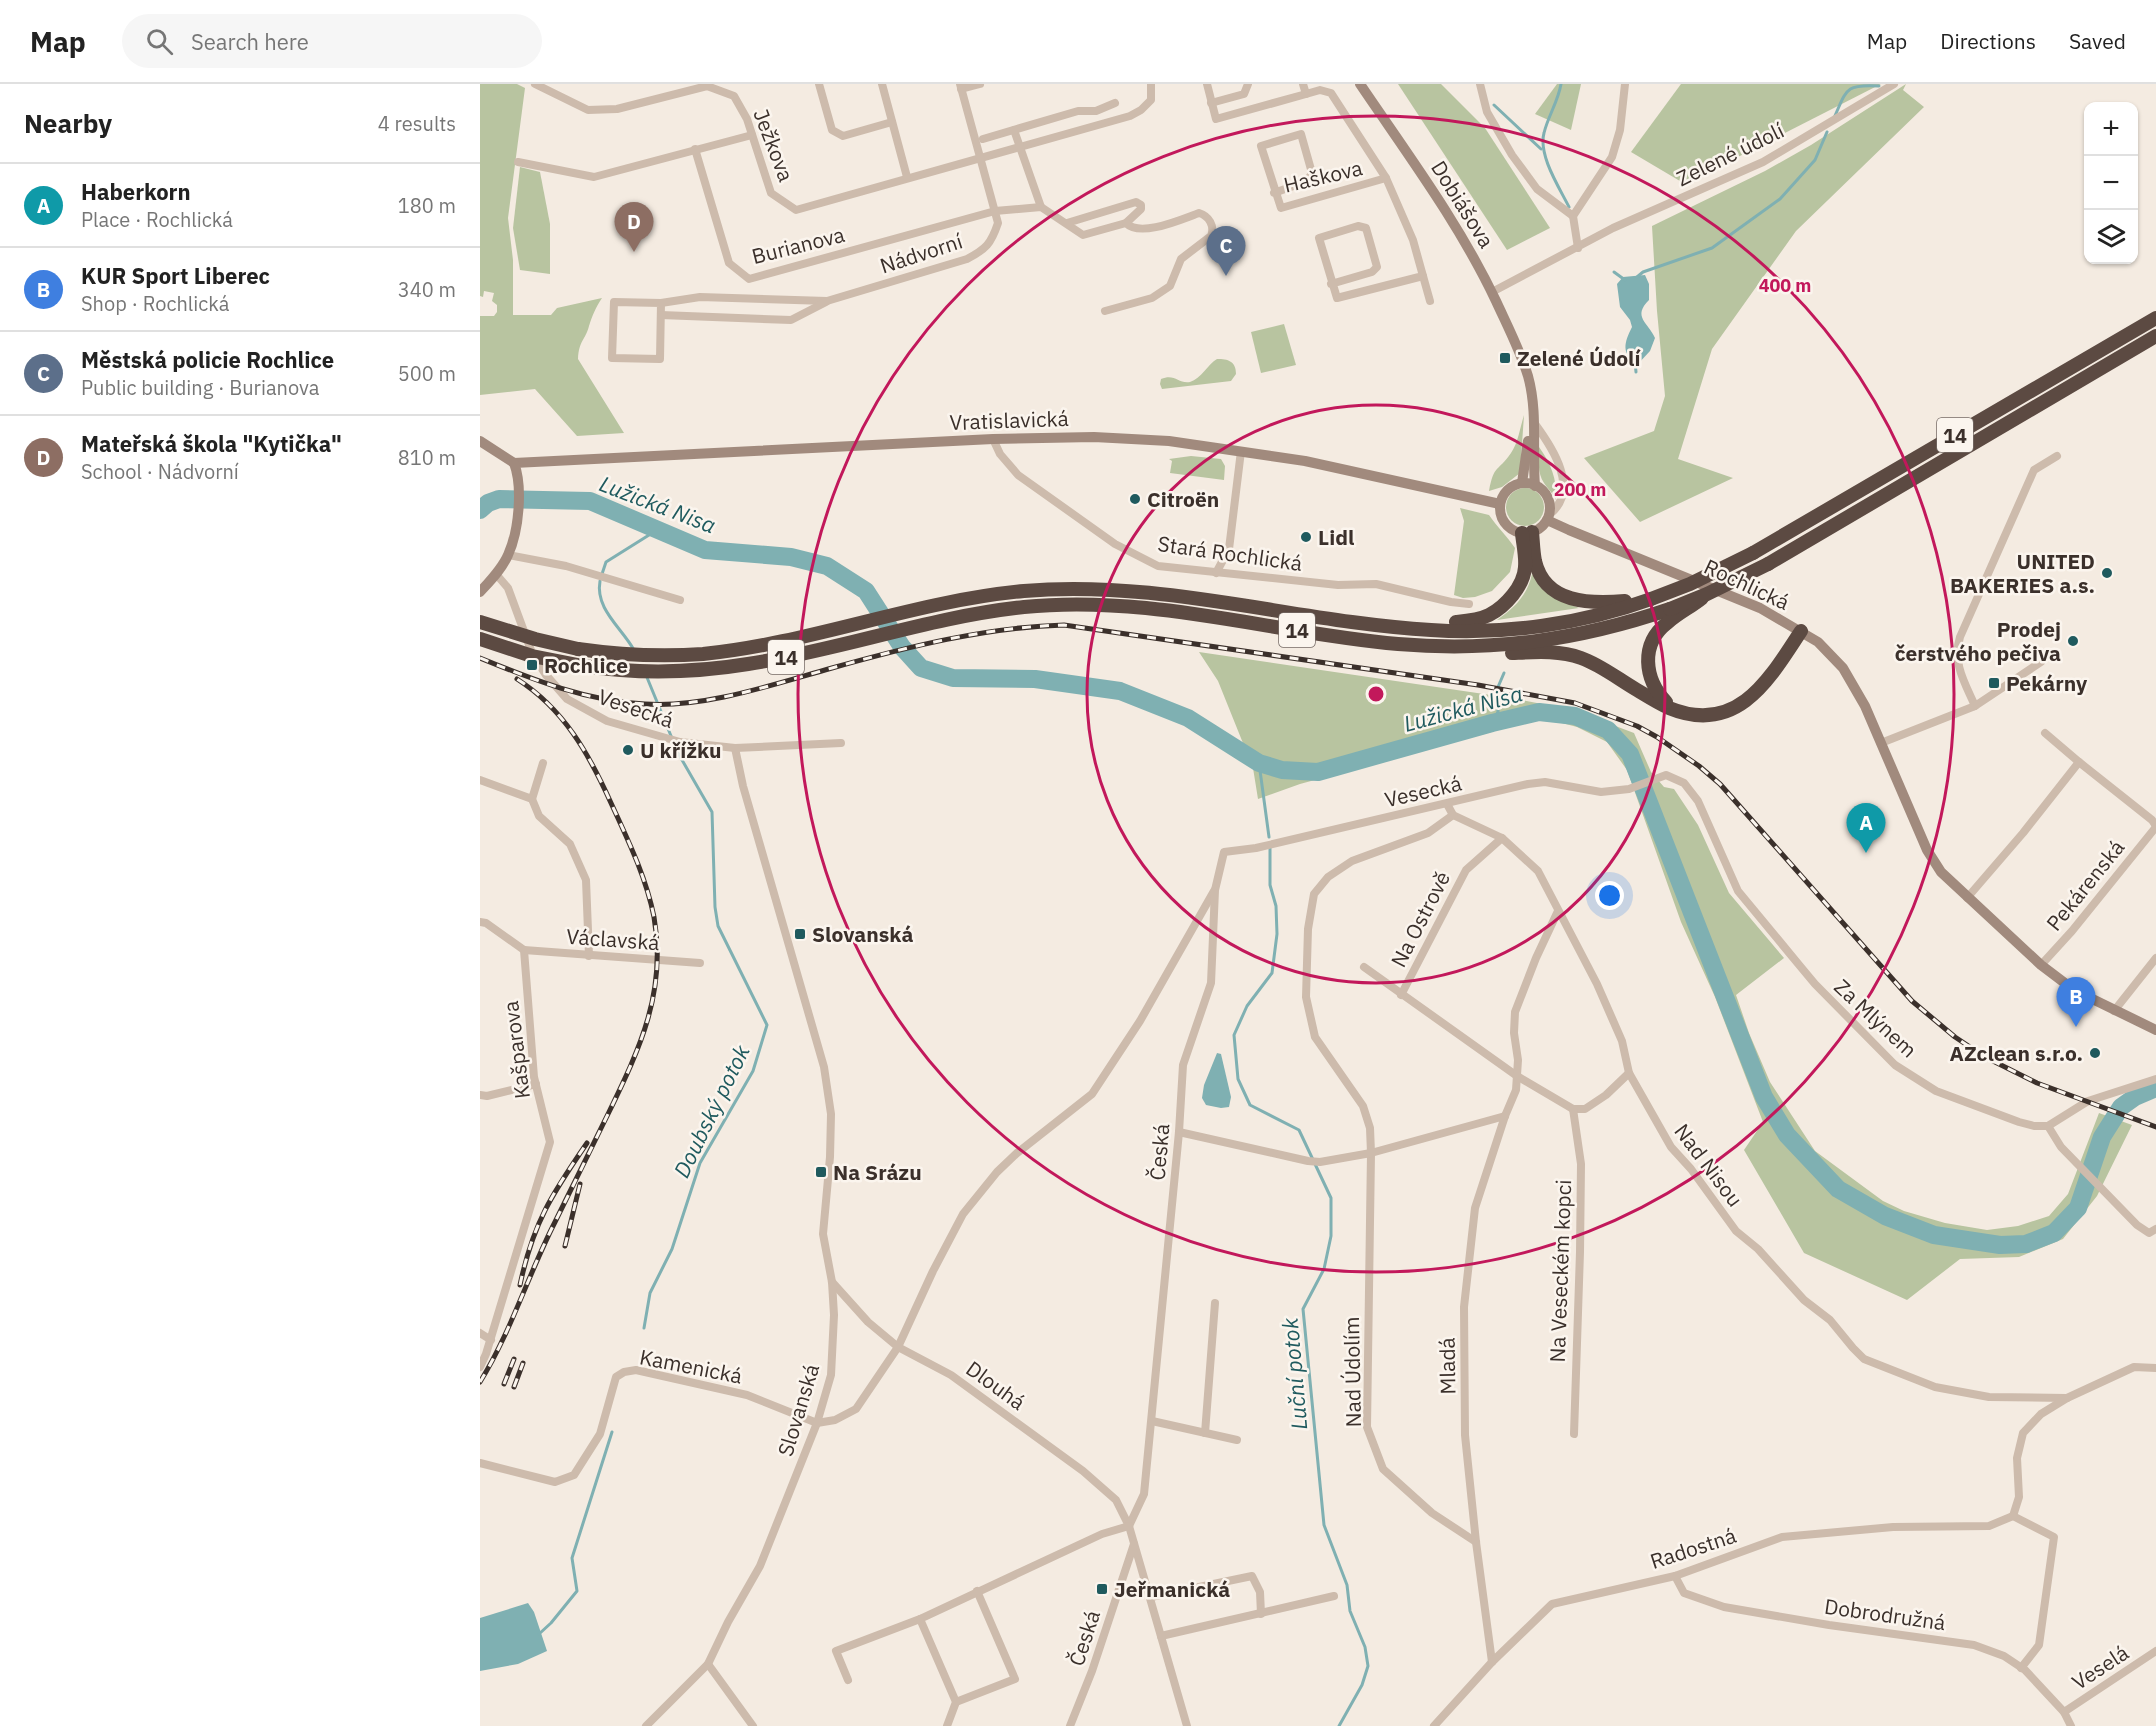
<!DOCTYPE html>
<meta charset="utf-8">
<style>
body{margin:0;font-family:"IBM Plex Sans",sans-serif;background:#f6f6f6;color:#222}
.controls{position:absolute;right:18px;top:18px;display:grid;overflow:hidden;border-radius:12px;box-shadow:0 2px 4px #0004}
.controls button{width:54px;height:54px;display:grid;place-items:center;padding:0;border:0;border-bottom:2px solid #e0e0e0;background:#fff;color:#222;font:30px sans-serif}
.you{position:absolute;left:1130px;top:812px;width:21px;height:21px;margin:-15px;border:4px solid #fff;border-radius:50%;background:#1a73e8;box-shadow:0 0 0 9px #1a73e833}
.badge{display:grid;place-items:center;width:39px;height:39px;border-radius:50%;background:#1f5a5e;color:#fff;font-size:20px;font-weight:700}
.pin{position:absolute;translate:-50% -50px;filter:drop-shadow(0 2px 3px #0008)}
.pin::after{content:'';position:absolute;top:32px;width:21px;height:18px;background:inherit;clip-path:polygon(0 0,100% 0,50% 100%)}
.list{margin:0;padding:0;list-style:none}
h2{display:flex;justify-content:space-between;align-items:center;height:78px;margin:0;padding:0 24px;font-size:26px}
h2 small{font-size:20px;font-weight:400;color:#767676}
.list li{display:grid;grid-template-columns:39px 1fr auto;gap:18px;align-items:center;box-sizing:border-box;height:84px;padding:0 24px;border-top:2px solid #e0e0e0}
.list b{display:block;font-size:22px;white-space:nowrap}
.list p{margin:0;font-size:20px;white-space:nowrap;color:#767676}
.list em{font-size:20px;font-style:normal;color:#767676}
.icon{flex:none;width:33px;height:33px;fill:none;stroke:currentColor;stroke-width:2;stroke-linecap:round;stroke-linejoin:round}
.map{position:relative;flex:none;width:1676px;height:1642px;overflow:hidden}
header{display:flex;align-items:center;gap:36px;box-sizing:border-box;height:84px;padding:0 30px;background:#fff;border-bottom:2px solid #e0e0e0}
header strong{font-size:28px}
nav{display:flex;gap:33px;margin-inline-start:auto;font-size:21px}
.search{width:420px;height:54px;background:#f6f6f6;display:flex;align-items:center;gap:15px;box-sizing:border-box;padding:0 21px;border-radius:33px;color:#767676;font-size:22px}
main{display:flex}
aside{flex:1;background:#fff}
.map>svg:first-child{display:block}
.green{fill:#b8c4a0}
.water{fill:#7fb0b2}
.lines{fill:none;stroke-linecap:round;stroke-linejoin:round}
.stream{stroke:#7fb0b2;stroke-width:3}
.river{stroke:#7fb0b2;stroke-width:18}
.street{stroke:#cdbbac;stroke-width:8}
.secondary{stroke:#a18a7d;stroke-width:10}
.highway{stroke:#5c4a42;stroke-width:14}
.rail-casing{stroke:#3b302b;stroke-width:5}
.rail{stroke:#fbf5ee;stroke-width:3;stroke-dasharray:9;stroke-linecap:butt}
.highway-bridge{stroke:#5c4a42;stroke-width:14}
.ring{fill:none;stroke:#c2185b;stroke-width:3}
.poi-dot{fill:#1f5a5e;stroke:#fbf5ee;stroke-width:2}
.labels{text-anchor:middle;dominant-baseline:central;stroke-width:5;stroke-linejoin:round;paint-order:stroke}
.shield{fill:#fbf5ee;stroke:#756b66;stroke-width:1.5}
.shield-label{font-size:20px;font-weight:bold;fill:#3b302b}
.street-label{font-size:21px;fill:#3b302b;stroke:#fbf5ee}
.poi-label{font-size:21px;font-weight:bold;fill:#3b302b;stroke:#fbf5ee;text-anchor:start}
.water-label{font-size:22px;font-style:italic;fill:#1f5a5e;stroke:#fbf5ee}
.centre{fill:#c2185b;stroke:#fbf5ee;stroke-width:3}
.ring-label{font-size:18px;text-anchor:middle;font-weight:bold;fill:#c2185b;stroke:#fbf5ee;stroke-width:5;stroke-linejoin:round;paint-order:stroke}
</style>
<header>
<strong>Map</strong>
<div class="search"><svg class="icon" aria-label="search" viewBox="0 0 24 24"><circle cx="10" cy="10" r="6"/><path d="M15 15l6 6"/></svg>Search here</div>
<nav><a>Map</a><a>Directions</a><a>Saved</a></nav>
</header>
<main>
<aside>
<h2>Nearby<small>4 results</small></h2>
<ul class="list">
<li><span class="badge" style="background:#0f9aa8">A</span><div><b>Haberkorn</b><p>Place · Rochlická</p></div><em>180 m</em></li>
<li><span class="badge" style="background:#3f7fe0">B</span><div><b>KUR Sport Liberec</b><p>Shop · Rochlická</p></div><em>340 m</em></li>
<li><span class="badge" style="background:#5c6f8a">C</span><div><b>Městská policie Rochlice</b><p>Public building · Burianova</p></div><em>500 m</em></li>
<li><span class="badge" style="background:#8d6e63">D</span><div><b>Mateřská škola &quot;Kytička&quot;</b><p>School · Nádvorní</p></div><em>810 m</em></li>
</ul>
</aside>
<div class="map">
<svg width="1676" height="1642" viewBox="0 0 1676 1642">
<rect width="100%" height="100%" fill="#f4ebe1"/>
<g class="green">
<path d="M0 0H37L45 4 28 134 33 176V231H71L77 224 122 214C115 225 113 230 109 242 105 257 99 256 98 275L144 349 97 352 55 305 0 311V232H14L17 228V221L12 217 14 209 4 207 3 213 0 212Z"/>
<path d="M918 0H961L1005 44 1070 144 1027 166Z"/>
<path d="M1077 0H1101L1091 46 1055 30Z"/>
<path d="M1201 0H1401L1205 100 1151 68Z"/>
<path d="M1426 0 1423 6 1444 23 1316 147 1232 265 1198 375 1253 394 1160 438 1104 374 1174 347 1185 312 1177 227 1172 142 1285 87 1331 61Z"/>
<path d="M40 83 60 88 70 140V190L40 186 33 144Z"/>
<path d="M804 240 816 281 781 289 771 248Z"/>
<path d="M737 275C748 275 756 277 756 290L751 297 682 305 680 300 681 295C695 289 698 300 710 298 721 295 728 280 737 275Z"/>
<path d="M1044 331 1040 389 1022 403 1009 407C1014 380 1018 388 1031 369 1038 359 1040 344 1044 331Z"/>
<path d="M1059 363C1071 380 1077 394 1076 416 1073 409 1068 405 1064 399 1057 389 1059 375 1059 363Z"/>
<path d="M711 372 741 375 745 382 744 396 690 389 692 377 689 375Z"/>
<circle cx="1045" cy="423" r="19"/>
<path d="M980 424 1009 431C1017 443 1027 452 1035 464L1030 488 1012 507 995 513 983 514 974 511 984 437Z"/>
<path d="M1052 490 1077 515 1099 524 1017 536C1035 523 1047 512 1052 490Z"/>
<path d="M719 568 1031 614 1093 626 1154 649 1171 688 1184 703 1194 705 1218 741 1249 809 1304 874 1256 911 1269 949 1290 998 1335 1067 1403 1117 1424 1127 1465 1139 1507 1146 1538 1142 1569 1132 1588 1110 1619 1029 1652 1041 1617 1112 1583 1155 1539 1173 1480 1175 1427 1216 1324 1169 1264 1066 1283 1038 1235 913 1201 838 1147 686 1127 658 1097 643 1063 634 820 700 778 715 773 684 738 597Z"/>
</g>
<g class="water">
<path d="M1165 191 1169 200V216C1152 233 1168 238 1175 254L1170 267 1157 281C1141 269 1144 259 1152 243L1150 236 1140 223 1137 200 1143 193Z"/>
<path d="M737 969 741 970 751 1013 749 1023 741 1024 726 1021 722 1014 724 1001Z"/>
<path d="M48 1519 54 1528 67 1567 38 1580 0 1587V1534Z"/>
</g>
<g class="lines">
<g class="stream">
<path d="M1081 0C1078 18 1068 32 1064 49 1058 71 1079 103 1089 123"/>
<path d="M1014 21 1061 65"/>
<path d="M1354 34C1367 5 1365 0 1399 2"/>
<path d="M1134 188 1145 196"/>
<path d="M1157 193 1163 188 1232 164 1300 115 1335 76 1347 48"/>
<path d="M1155 278 1156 288"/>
<path d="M122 490 126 478 177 446"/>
<path d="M120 497C115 525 141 543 154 566"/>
<path d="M1018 603 1024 589"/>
<path d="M1012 639 1018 628V605"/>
<path d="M779 679 789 753"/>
<path d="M790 762V801L796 822 797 850 792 889 767 922 754 951 758 995 770 1021 819 1046 851 1114V1152L844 1185 823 1225 844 1441 867 1501 870 1527 885 1563 888 1582 882 1601 859 1642"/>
<path d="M164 1244 170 1209 192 1165 220 1079 273 987 287 941 238 842 235 823 232 728 198 669 166 591"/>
<path d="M59 1550 71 1539 97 1507 92 1474 132 1348"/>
</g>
<path class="river" d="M0 426 8 419 19 415 110 417 225 466 311 473 347 482 386 507 422 563 441 584 473 594 555 595 640 607 708 634 779 679 802 686 838 688 1012 639 1059 628 1095 632 1128 646 1150 670 1284 1013 1307 1051 1358 1105 1405 1132 1454 1151 1520 1161 1546 1160 1574 1149 1598 1124 1622 1053 1641 1023 1655 1013 1676 1004"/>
<g class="street">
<path d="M55 0 108 26 137 25 227 2 254 12 267 35 291 109 316 126 650 32 661 26 671 16V0"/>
<path d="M339 0 352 46 363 52 412 38"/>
<path d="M402 0 427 93"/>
<path d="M727 0 736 35 826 10"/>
<path d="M823 0 826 10 840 6 851 9 906 94 933 156 943 192 857 214 839 154 878 142 886 144 897 183 892 188 851 200"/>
<path d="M1000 0 1007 28 1032 71 1057 105 1093 132"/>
<path d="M481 5 500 0"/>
<path d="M731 19 764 10 768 0"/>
<path d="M534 46 561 123"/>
<path d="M503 55 598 27H616L635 19"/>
<path d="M215 65 249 179 269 195 515 127 561 123 603 151 646 139 661 125V121L656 118 587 139"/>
<path d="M38 78 114 93 272 51"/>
<path d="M794 109 827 97 832 89 821 50 781 62 801 124 906 94"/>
<path d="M1098 164 1093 132 1132 73 1140 46 1145 0"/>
<path d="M943 192 950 217"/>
<path d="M1012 208 1133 144 1283 78 1414 0"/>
<path d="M181 219 180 275 132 274 134 218 181 219 220 213 347 217 487 175C506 165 511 160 518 139L480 0"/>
<path d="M625 227 672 214 690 202 701 175 731 152C735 142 729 132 719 129 702 135 660 154 646 139"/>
<path d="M181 231 311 236 346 218"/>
<path d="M1055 340C1072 363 1101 406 1069 431"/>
<path d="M513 355 520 370 538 391 635 460 678 482 858 501 896 500 971 518 989 520"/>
<path d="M28 471 86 482 200 516"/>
<path d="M736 489 749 465 761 367"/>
<path d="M16 490 28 504 52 569 66 591 87 615 127 637 200 658 255 664 361 659"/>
<path d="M1495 622C1485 599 1472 579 1480 553L1554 386 1577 372"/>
<path d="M1565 649 1599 678"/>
<path d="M1401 659 1495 622 1561 578"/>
<path d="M0 696 52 715 63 679"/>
<path d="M52 715 59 732 90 760 106 796 109 872"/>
<path d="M967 720 973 731 1022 754 1058 787 1117 900 1142 957 1149 989 1191 1063 1211 1085 1256 1147 1278 1165 1324 1216 1350 1236 1373 1264 1384 1275 1455 1303 1509 1313 1587 1314"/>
<path d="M973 731 948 749 872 777 848 793 834 810 828 845 826 913 835 953 883 1022 890 1044 891 1069 887 1343 903 1385 952 1429 996 1458"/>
<path d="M1487 814 1543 749 1599 678 1672 736 1676 742"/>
<path d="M0 838 6 839 44 866 54 993 70 1058 6 1270 0 1283"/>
<path d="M44 866 220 879"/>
<path d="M1561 881 1592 847 1676 743"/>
<path d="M884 883 1037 992 1093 1025H1105L1126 1011 1149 989"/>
<path d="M921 911 986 786 1022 754"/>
<path d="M1634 927 1676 874"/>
<path d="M0 1011 7 1012 56 1000"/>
<path d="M1093 1025 1101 1080 1100 1168 1094 1350"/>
<path d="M1568 1042 1581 1063 1657 1141 1669 1149 1676 1145"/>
<path d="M699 1048 828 1077 840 1078 891 1069 1025 1032"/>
<path d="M352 1198 388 1238 418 1263 471 1291 603 1387 636 1416 649 1442 707 1642"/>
<path d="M0 1249 11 1256"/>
<path d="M672 1337 757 1356"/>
<path d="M337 1339 355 1336 376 1325 418 1263 453 1187 483 1130 517 1088 537 1069 612 1010 660 937 734 807"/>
<path d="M725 1349 735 1219"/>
<path d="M0 1379 75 1398 94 1391 120 1350 136 1293 144 1288 156 1286 267 1311 337 1339"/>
<path d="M1533 1432 1539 1413 1537 1374 1543 1349 1561 1330 1587 1314 1654 1283 1676 1284"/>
<path d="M1533 1432 1574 1453 1559 1561 1541 1584"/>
<path d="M649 1442 664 1410 699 1048 703 981 731 899 735 806 744 768 776 764 1048 700 1065 698 1121 708 1149 705 1186 691 1204 699 1218 717 1258 807 1320 882 1335 900 1415 981 1456 1007 1539 1038 1554 1042H1568L1608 1017 1676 995"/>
<path d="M1195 1492 1204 1509 1244 1523 1349 1541 1494 1561 1524 1572 1545 1586 1584 1628 1591 1642"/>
<path d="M671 1513 772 1492 780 1508 781 1530"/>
<path d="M681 1552 854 1512"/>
<path d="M1012 1578 996 1458 985 1351 984 1223 995 1124 1025 1032 1036 1006 1038 976 1034 949 1035 928 1056 874 1078 827"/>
<path d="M228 1580 273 1642"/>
<path d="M368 1596 356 1567 440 1535"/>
<path d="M476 1618 535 1595 497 1507"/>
<path d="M1584 1628 1676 1567"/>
<path d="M166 1642 228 1580 248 1538 280 1482 337 1339 351 1291 354 1231 352 1198 343 1150 350 1073 351 1030 344 983 263 702 255 664"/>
<path d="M467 1642 476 1618 440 1535 622 1450 649 1442"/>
<path d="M590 1642 612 1587 654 1460"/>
<path d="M954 1642 1012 1578 1072 1520 1195 1492 1302 1453 1413 1443 1509 1442 1533 1432"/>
</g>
<g class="secondary">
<path d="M880 0C928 71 979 139 1016 217 1027 241 1040 266 1048 292 1058 328 1052 365 1055 402"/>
<path d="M0 357 34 379"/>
<path d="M34 379 513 355 614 353 689 357 825 377 1020 420"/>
<path d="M1042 399 1048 357"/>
<circle cx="1045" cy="424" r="25"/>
<path d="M1067 436 1089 446 1280 524 1338 558 1363 584 1385 622 1447 766 1461 788 1561 881 1594 906 1676 946"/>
<path d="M0 508C10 497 22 485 28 471 39 447 43 403 34 379"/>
</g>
<g class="highway">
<path d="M1052 448C1053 457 1053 467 1055 477 1065 520 1111 520 1145 517"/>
<path d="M1273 469 1676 234"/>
<path d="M1288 480 1676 252"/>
<path d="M976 538C987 537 999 536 1009 531 1025 523 1044 502 1045 483 1046 472 1043 460 1042 449"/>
<path d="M98 565C140 571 181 573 223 570 332 559 435 517 544 507 681 495 815 538 951 546 1025 551 1102 540 1171 515"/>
<path d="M1032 569C1055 568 1079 566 1101 574 1121 581 1138 595 1157 606 1167 612 1178 619 1189 624 1257 652 1289 596 1321 547"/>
<path d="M103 582C158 590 213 589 268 580 361 566 449 533 544 523 670 510 793 549 918 560 1013 568 1099 556 1190 525"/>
<path d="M1186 618C1164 595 1160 560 1187 539 1198 529 1211 523 1222 514"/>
</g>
<defs>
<g id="rail">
<path d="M0 574C54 596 106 617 165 620 226 624 294 600 352 584 427 563 506 543 584 541L998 601 1095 619 1157 642 1177 653 1219 682 1240 700 1432 917 1475 953 1505 973 1557 999 1676 1043"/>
<path d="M85 1162 100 1100"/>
<path d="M40 1201C53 1139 72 1110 107 1059"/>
<path d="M0 1298C31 1248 48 1191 75 1138 93 1102 111 1065 129 1028 160 964 187 907 174 833 166 793 148 756 131 719 109 670 84 625 37 595"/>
<path d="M24 1300 34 1275"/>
<path d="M34 1303 43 1279"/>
</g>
</defs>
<use href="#rail" class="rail-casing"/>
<use href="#rail" class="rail"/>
<g class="highway-bridge">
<path d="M1171 515 1210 500 1273 469"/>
<path d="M1190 525 1227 510 1288 480"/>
<path d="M0 538 55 555 98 565"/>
<path d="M0 555 52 572 103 582"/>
</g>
</g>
<g class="ring">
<circle cx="896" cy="610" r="289"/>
<circle cx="896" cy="610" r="578"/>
</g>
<g class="poi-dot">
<rect x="1019" y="268" width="12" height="12" rx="3"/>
<circle cx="655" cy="415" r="6"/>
<circle cx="826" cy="453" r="6"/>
<circle cx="1627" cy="489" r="6"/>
<circle cx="1593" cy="557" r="6"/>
<rect x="46" y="575" width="12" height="12" rx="3"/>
<rect x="1508" y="593" width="12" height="12" rx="3"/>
<circle cx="148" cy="666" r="6"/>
<rect x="314" y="844" width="12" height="12" rx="3"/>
<circle cx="1615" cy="969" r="6"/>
<rect x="335" y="1082" width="12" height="12" rx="3"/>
<rect x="616" y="1499" width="12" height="12" rx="3"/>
</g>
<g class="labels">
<g class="shield">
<rect x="1457" y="334" width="36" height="34" rx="4.5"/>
<rect x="799" y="529" width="36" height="34" rx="4.5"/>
<rect x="288" y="556" width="36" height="34" rx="4.5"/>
</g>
<g class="shield-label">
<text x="1475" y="351">14</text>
<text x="817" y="546">14</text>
<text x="306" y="573">14</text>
</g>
<g class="street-label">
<text transform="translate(294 61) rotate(69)">Ježkova</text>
<text transform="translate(1250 70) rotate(-26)">Zelené údolí</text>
<text transform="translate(843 92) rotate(-13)">Haškova</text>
<text transform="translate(983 120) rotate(58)">Dobiášova</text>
<text transform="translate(318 161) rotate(-14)">Burianova</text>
<text transform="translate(441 169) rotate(-18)">Nádvorní</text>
<text transform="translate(529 336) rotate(-2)">Vratislavická</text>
<text transform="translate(750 469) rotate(8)">Stará Rochlická</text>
<text transform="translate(1267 500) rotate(25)">Rochlická</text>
<text transform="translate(156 624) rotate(19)">Vesecká</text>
<text transform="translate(943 707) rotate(-13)">Vesecká</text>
<text transform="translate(1605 801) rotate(-51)">Pekárenská</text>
<text transform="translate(940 835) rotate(-63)">Na Ostrově</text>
<text transform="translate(133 855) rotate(4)">Václavská</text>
<text transform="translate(1396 934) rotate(43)">Za Mlýnem</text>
<text transform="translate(36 966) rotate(-97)">Kašparova</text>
<text transform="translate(679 1068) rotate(-85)">Česká</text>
<text transform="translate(1229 1081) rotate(53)">Nad Nisou</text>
<text transform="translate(1080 1187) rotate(-88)">Na Veseckém kopci</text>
<text transform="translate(211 1282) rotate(11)">Kamenická</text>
<text transform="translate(967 1282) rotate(-91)">Mladá</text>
<text transform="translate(872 1288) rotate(-91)">Nad Údolím</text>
<text transform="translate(516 1301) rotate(36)">Dlouhá</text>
<text transform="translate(318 1326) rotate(-73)">Slovanská</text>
<text transform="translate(1213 1464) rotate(-18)">Radostná</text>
<text transform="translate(1405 1530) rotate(8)">Dobrodružná</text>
<text transform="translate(604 1554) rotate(-72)">Česká</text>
<text transform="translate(1620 1583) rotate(-33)">Veselá</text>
</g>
<g class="poi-label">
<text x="1037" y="274">Zelené Údolí</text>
<text x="667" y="415">Citroën</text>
<text x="838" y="453">Lidl</text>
<text x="1615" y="477" text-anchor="end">UNITED<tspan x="1615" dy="24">BAKERIES a.s.</tspan></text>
<text x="1581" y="545" text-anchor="end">Prodej<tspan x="1581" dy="24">čerstvého pečiva</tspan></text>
<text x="64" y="581">Rochlice</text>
<text x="1526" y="599">Pekárny</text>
<text x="160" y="666">U křížku</text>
<text x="332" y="850">Slovanská</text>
<text x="1603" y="969" text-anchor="end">AZclean s.r.o.</text>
<text x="353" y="1088">Na Srázu</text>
<text x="634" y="1505">Jeřmanická</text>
</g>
<g class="water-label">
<text transform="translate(178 420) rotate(21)">Lužická Nisa</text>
<text transform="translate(983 624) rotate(-15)">Lužická Nisa</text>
<text transform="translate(231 1027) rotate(-64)">Doubský potok</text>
<text transform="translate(814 1290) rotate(-95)">Luční potok</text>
</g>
</g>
<circle cx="896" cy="610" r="9" class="centre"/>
<g class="ring-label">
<text x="1305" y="208">400 m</text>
<text x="1100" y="412">200 m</text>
</g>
</svg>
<div class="controls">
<button>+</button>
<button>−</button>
<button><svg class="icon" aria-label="layers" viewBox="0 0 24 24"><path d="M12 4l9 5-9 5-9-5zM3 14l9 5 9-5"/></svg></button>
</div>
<div class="you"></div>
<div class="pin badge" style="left:1386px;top:769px;background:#0f9aa8">A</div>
<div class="pin badge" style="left:1596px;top:943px;background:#3f7fe0">B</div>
<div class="pin badge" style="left:746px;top:192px;background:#5c6f8a">C</div>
<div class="pin badge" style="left:154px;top:168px;background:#8d6e63">D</div>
</div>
</main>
